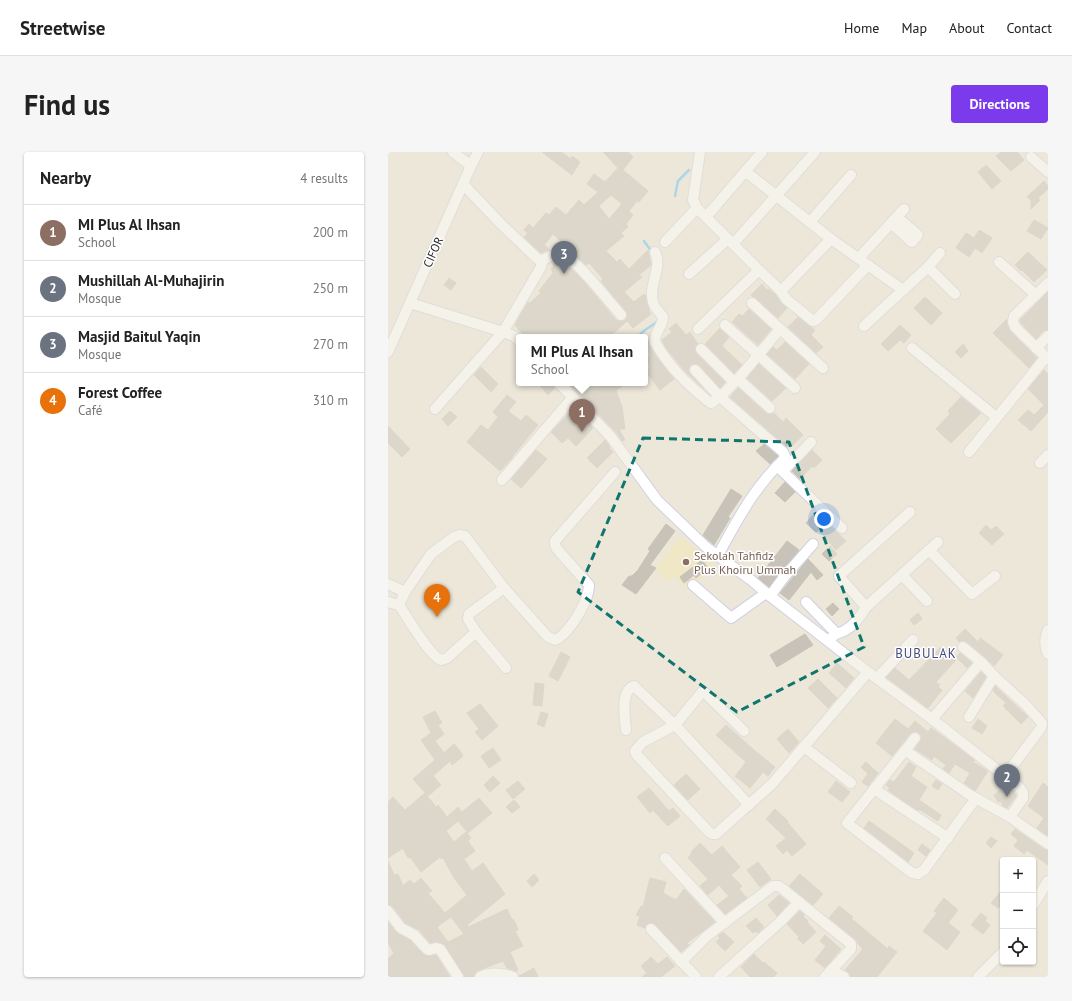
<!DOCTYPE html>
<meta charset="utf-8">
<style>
body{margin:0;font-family:"PT Sans",sans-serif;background:#f6f6f6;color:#222}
.controls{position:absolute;right:12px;bottom:12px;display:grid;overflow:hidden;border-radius:4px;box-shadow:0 1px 3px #0004}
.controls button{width:36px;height:36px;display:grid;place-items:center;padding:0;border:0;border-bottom:1px solid #e0e0e0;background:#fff;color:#222;font:20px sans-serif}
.you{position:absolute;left:436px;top:367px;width:14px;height:14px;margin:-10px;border:3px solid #fff;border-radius:50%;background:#1a73e8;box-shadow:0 0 0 6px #1a73e833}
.badge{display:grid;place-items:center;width:26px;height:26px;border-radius:50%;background:#7c3aed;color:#fff;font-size:13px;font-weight:700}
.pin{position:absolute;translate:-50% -33px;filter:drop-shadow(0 1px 2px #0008)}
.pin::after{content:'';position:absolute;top:21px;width:14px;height:12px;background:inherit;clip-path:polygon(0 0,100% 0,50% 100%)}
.popup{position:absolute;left:128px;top:182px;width:132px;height:52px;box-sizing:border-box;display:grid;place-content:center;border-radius:4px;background:#fff;filter:drop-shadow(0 1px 3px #0005);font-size:13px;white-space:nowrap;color:#767676}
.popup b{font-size:15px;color:#222}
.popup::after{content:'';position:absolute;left:50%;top:100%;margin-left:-8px;border:8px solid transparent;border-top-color:#fff}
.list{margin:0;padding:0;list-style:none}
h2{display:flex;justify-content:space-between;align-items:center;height:52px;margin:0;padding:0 16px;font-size:17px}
h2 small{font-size:13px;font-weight:400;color:#767676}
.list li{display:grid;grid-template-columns:26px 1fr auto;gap:12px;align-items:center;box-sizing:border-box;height:56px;padding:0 16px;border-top:1px solid #e0e0e0}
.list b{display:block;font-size:15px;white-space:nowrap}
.list p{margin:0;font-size:13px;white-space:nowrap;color:#767676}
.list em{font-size:13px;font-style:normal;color:#767676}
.icon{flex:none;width:22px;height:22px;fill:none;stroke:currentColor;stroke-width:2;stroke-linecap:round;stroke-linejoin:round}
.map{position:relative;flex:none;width:660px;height:825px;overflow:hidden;border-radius:4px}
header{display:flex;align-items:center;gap:24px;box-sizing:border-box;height:56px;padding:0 20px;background:#fff;border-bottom:1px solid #e0e0e0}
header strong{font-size:19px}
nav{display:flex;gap:22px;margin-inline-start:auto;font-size:14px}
.intro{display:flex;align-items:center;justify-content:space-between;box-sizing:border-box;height:96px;padding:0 24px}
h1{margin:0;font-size:28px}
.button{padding:10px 18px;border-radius:4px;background:#7c3aed;color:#fff;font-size:14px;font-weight:700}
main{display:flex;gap:24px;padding:0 24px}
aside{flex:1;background:#fff;border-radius:4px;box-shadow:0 1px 3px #0004}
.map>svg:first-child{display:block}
.education{fill:#f0e7c7}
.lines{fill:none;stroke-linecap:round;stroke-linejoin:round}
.stream{stroke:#62c2f9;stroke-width:2.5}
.building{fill:#c8c3b9;stroke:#c8c3b3;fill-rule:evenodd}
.minor-casing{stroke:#cfd0e4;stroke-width:12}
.minor{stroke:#fff;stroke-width:10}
.marked{fill:none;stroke:#0f766e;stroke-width:3;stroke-dasharray:8 5;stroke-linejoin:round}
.education-dot{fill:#8d6e63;stroke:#fff;stroke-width:1.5}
.labels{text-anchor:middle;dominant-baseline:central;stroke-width:3;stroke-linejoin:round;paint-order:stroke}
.street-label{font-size:12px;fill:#292929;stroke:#fff}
.education-label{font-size:12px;fill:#785e54;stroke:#fff;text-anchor:start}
.neighbourhood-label{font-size:13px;letter-spacing:1px;fill:#464a7e;stroke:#fff}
</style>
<header>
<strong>Streetwise</strong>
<nav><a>Home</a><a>Map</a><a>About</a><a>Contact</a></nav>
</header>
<div class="intro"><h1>Find us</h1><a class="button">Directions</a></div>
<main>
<aside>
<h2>Nearby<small>4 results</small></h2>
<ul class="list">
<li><span class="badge" style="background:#8d6e63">1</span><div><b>MI Plus Al Ihsan</b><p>School</p></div><em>200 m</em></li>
<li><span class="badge" style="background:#6b7280">2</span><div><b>Mushillah Al-Muhajirin</b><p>Mosque</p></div><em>250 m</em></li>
<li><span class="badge" style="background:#6b7280">3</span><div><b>Masjid Baitul Yaqin</b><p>Mosque</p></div><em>270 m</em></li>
<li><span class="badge" style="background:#e8710a">4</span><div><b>Forest Coffee</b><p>Café</p></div><em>310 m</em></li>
</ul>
</aside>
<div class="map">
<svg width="660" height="825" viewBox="0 0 660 825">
<rect width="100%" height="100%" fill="#ede7d9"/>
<path class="education" d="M293 384 328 415 297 436 286 425 279 431 270 420 269 414Z"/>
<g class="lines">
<g class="stream">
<path d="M287 44 290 29 301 18"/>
<path d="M256 89 264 100"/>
<path d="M249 185 257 178 269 170"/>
</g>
</g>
<g class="building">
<path d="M154 0H173L183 7 184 4 192 10 184 23Z"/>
<path d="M215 0H240L245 5 235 18 260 39 251 50 249 49 241 59 245 63 238 72 240 75 233 81 236 84 218 99 229 110 232 107 241 117 260 98 263 113 251 123 254 125 236 140 246 150 256 142 258 144 261 159 263 162 245 176 239 169 221 185H137L127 173 140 150 142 151 153 141 151 139 165 121 163 116 166 115 165 112 171 109 176 111 191 124 228 168 235 169 239 165 238 159 213 129 215 127 209 120 201 111 198 113 180 98 181 97 165 82 156 93 160 96V98L153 101 136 85 140 81 136 78 141 72 145 76 158 61 161 63 168 55 178 63 191 48 196 53 210 40 199 32 206 22 217 30 230 16ZM223 43 234 52 221 67 211 54Z"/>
<path d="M613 0H629L636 8 623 19 608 4Z"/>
<path d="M598 13 613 29 604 37 590 20Z"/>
<path d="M656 29 660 34V37L650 46 652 48 643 57V48L639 45Z"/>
<path d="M646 68 660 76 653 87 639 79Z"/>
<path d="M591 78 604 86 594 101 587 96 581 105 568 96 578 81 586 86Z"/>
<path d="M640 100 659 118 646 130 634 118 633 119 627 113Z"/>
<path d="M61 126 68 131 63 138 56 133Z"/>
<path d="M374 132 379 138 381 137 388 143 394 152 399 156 390 166 363 143Z"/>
<path d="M660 140V178L655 179 648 187 633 171 632 168Z"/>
<path d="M537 145 554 161 543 173 526 156Z"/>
<path d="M361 157 383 177 370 193 344 170 351 162 354 164Z"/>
<path d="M410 165 427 178 423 183 435 195 428 201 400 175Z"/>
<path d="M619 167V172L622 179 649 206 641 216 605 181Z"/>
<path d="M288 171 298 183 302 180 310 192 307 196 308 201 337 230 332 236 312 214 305 212 301 216V220L316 237 296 218 278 196 274 188 284 180 281 177Z"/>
<path d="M512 173 523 183 516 191 512 188 500 199 493 192Z"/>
<path d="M332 176 341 185 334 194 354 213 346 221 317 192Z"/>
<path d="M261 189V193L267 203 286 227 272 238 257 218 262 215 257 208V206L262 203 257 197V191Z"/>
<path d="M397 190 421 212 407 227 379 202 385 195 389 198Z"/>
<path d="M575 192 580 199 573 206 567 200Z"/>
<path d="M371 212 398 236 384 249 359 226Z"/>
<path d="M93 215 110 232 103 240 86 223Z"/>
<path d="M656 218 660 222V260L643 279 630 268 640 258 646 263 656 253 640 237Z"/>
<path d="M150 231H165L167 236 160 243Z"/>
<path d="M180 231H239L228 238 234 255 237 277H231L237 288 234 289 228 280Z"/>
<path d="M350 236 378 261 381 262 386 261 395 270 398 266 415 283 403 295 402 293 399 295 342 245Z"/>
<path d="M119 243 128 250 120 259 133 269 138 263 150 273 124 305H125L112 319 79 290 93 273 100 278 110 265 105 260Z"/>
<path d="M573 245 593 261 563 291 548 277 562 262 560 259Z"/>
<path d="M186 256 205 276 188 294 180 286 174 291 163 280Z"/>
<path d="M62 259 69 265 60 274 54 267Z"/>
<path d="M0 274 22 297 14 305 0 291Z"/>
<path d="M217 288 222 295 221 296 225 300 209 316 199 306Z"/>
<path d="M376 292 390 304 382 312 368 299Z"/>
<path d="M148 298 159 307 133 336 123 327Z"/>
<path d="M424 298 434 308 426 316 424 314 412 327 404 319Z"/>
<path d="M397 330 407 340 397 350 387 341Z"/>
<path d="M343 337 354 344 340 365 342 366 326 393 315 383Z"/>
<path d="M428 360 458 389 448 398 431 378 428 380 418 371Z"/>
<path d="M278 372 287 379 262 413 268 416 248 442 234 433 241 424H244L250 418 262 399 260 397Z"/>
<path d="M598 373 603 378 608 374 616 382 604 393 591 381Z"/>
<path d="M399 389 411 398 381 435 370 426Z"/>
<path d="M442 394 449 402 441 409 434 402Z"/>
<path d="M420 407 435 423 429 428 423 420 401 448 392 441Z"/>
<path d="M314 408 320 416 308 426 306 423 296 431 292 425Z"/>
<path d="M445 451 451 457 444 464 438 457Z"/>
<path d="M530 461 534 467 526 473 522 468Z"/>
<path d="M577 477 590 490 592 486 615 503 606 514 597 505 579 490 576 489 571 490 568 486Z"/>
<path d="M417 482 425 493 389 515 382 503Z"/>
<path d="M553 495 568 508 548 530 552 533 550 535 554 538 540 556 498 525 507 516 521 528Z"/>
<path d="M173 500 182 505 170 529 161 524Z"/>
<path d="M572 501 584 511 579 516 568 505Z"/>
<path d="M449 511 466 526 458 536 441 521Z"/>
<path d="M593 520 598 525 585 546 577 539Z"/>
<path d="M430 527 449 546 440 556 420 536Z"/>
<path d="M147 531 156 532 154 554 145 553Z"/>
<path d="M607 534 640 565 633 572 615 554 618 551 605 539Z"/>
<path d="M92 552 110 574 94 588 87 580 91 577 79 561Z"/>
<path d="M47 559 54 571 50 573 56 582 47 589 56 601 66 592 73 600 75 604 64 613 62 609 45 624 53 633 40 644 25 627 47 608 33 588 43 581 35 565Z"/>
<path d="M153 560 160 562 156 575 149 572Z"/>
<path d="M507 567 520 577 527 569 540 580 543 576 587 608 585 610 600 619 587 639 576 631 582 621 567 612 561 621 555 617 558 613 546 604 544 608 527 597 533 587V583L531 581 525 580 522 582 504 604 488 591Z"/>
<path d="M590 567 599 574 594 582 584 576Z"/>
<path d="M338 573 366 598 387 615 380 624 375 620 362 636 347 624 358 610 328 583Z"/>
<path d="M400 577 411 590 401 601 389 587Z"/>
<path d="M105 596 113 608 101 616 93 604Z"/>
<path d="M478 610 490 621 480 634 474 630 480 622 473 615Z"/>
<path d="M521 610 528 615 523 624 539 635 531 648 553 663 550 669 531 657 530 659 500 638 502 636 498 633 502 628 506 630Z"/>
<path d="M298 622 312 637 300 648 286 633Z"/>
<path d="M105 624 112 631 102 640 96 633Z"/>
<path d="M548 628 554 632 550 638 544 634Z"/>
<path d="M130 629 137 637 125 647 118 638Z"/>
<path d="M448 629 462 640 454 650 440 640Z"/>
<path d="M655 631 660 635V684L649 676 656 666 640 654Z"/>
<path d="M620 635 622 638 623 637 626 640 628 644 619 656 615 654 613 649 610 650 606 643 609 642V640Z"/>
<path d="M261 636 281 659 285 656 292 664 280 674 265 658 262 661 249 645Z"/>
<path d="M37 641 48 655 50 653 59 665 70 655 74 660 91 646 104 661 80 681 70 669 58 679 66 690 78 680 83 686 80 689 87 699 76 707 84 719 95 711 117 742 79 773 80 775 119 757 124 768 125 767 128 772 130 778 127 779 135 794 122 800 130 818 128 819 119 816 115 809 89 819 87 822 86 825H76L57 793 50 790 42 791 31 778 17 771 5 755 0 753V709L6 723 10 722 15 734 22 728 26 732 33 726 44 739 40 741 57 761 79 743 66 726 55 706 53 707 52 705 33 720 22 705 20 706 15 696 0 706V650L5 645 17 658ZM63 765 76 782 60 790 49 775Z"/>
<path d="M126 648 132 655 124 661 118 655Z"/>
<path d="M387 657 400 669 399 670 418 692 404 704 399 698 395 702 388 694 398 686 378 667Z"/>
<path d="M481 669 526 701 520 710 476 676Z"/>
<path d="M627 677 656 697 660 698V713L639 698 636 702 626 694 630 688 623 682Z"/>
<path d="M603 685 609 689 603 696 598 691Z"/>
<path d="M312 691 324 703 334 694 352 715 343 723 354 734 351 737 359 746 337 762 329 753 341 744 331 733 320 743 312 734 320 727 300 706 304 701 303 700Z"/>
<path d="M534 692 542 698 538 704 530 698Z"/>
<path d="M370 710 383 727 372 735 359 718Z"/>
<path d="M146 722 151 728 144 735 139 729Z"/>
<path d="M412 722 435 742 425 753 401 734Z"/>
<path d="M262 726 278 730 275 741 288 748 296 737 327 770 299 791 301 793 293 800 265 771 259 772 257 776 249 773 252 764 248 763 253 754 255 755Z"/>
<path d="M615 737V750L610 756 603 751Z"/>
<path d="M391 743 401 751 389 764 380 753Z"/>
<path d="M556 746 570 758 560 771 572 780 559 798 535 779 549 761 546 759Z"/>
<path d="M451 754 465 765 463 766 483 783 500 797 501 794 509 800 489 825H462L461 821 457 818 475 797 470 792 467 787 441 766Z"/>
<path d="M412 759 416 762 415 764 420 769 419 770 428 780 415 792 410 787 411 785 399 772Z"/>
<path d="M593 761 599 766 597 769 602 773 595 782 583 773Z"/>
<path d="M368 766 376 775 370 781 367 779 365 781 358 774Z"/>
<path d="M0 770 8 780 22 788 36 803 42 804 48 803 62 825H0V807L6 801 0 791Z"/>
<path d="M335 780 346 790 337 799 328 790 332 786 330 784Z"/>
<path d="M437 783 453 797 437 816 427 808 438 794 432 789Z"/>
<path d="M366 802 375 811 376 810 389 821 386 825H362L353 815Z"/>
<path d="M263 805 270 812 279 805 287 814 273 825H254L259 821 253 814Z"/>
<path d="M146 816 150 825H131V824Z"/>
</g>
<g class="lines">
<defs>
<g id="minor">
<path d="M65 0 83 14"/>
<path d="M643 5 660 20"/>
<path d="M357 19 443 87 515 138"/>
<path d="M75 32 113 72 154 111 153 115 115 180 126 184 131 189"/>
<path d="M318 65 374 0"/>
<path d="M422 70 463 23"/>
<path d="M503 71 524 90 530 83 509 65"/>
<path d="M277 90 309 56"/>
<path d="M345 92 427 0"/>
<path d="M267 100C275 116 260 132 265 150 266 156 272 160 275 165 275 175 266 180 267 190 282 216 298 231 321 250L323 251 332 245 307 218"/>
<path d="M471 106 516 57"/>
<path d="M153 109C159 106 166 101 174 103 187 105 222 151 233 163"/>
<path d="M611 110 648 143"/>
<path d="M540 115 552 101"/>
<path d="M371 118 393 139 398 147 425 169 428 168 480 113"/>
<path d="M301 122 340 87"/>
<path d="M660 131 626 164 625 170 627 175 660 207"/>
<path d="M393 139 443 87"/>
<path d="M22 151 115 180 47 257"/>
<path d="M364 151 435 216"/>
<path d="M337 173 407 236"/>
<path d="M476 174 540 115 567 142"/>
<path d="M310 177 371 118 309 56 305 48 312 0"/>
<path d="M524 196 608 265"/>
<path d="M648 196 660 184"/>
<path d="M313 197 346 230"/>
<path d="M0 200 83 14 90 0"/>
<path d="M350 227 382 256"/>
<path d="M171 231 223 285 269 348 318 395 363 428 382 444 480 520 544 567 631 635 635 640V646L622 665"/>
<path d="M581 300 658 205"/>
<path d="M652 311 660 303"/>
<path d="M389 314 454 376"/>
<path d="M395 319 423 290"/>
<path d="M114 328 185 245"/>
<path d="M541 398 584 442 607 424"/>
<path d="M330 403C350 367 365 337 395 308L397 304 395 300 332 245 350 227 392 177"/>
<path d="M514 423 539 449"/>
<path d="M0 432 17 440"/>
<path d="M305 433 343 466 378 441"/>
<path d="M116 436 160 485 167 488C181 482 201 449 201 433L169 397 167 393V389L227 320"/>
<path d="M382 444 396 425 425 392"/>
<path d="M0 450 11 453C19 465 42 504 53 508L59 506 88 480 118 516"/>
<path d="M418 450 447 480"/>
<path d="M11 453 17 440 43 402 66 385 72 383 77 384 116 436 81 462 80 467 88 480"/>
<path d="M478 455 451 424 522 360"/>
<path d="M660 478C656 487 656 494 660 502"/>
<path d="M441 489C448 480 447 483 456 479 466 474 473 464 478 455L550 390"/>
<path d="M575 495 593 510 606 524 581 565"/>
<path d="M606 524 637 552 654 571 653 576 617 624"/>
<path d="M489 526 525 488"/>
<path d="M544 567 593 510"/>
<path d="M238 578C237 566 232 539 246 534L287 573 361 653"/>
<path d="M356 579 317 541 314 540 287 573 255 590 247 599 248 602 320 679 324 682H328L384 632 480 520"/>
<path d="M527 586 459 671 524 721 530 722 536 718 588 646"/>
<path d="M416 595 463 631"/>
<path d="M518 599 582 643 622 665 660 692"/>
<path d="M486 637 560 686"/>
<path d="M277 706 337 771"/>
<path d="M645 753 660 729"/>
<path d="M0 759 13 776 26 783 39 797 41 798 48 796 52 797 70 825"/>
<path d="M263 777 308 825"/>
<path d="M293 810 319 784 385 734H391L463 792V797L437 825"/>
<path d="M443 818 456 825"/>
<path d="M92 825C101 820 116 821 125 825"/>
<path d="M331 825 393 769 411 750"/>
<path d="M590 825 615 800"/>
</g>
</defs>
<use href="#minor" class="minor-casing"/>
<use href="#minor" class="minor"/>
</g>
<path d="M0 0H660V825H0ZM255 286 401 290 476 495 349 560 190 440Z" fill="#ede7d9" fill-opacity=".55" fill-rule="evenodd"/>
<path class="marked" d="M255 286 401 290 476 495 349 560 190 440Z"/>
<circle class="education-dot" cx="298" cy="410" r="4"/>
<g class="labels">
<g class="street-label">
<text transform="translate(45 100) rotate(-66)">CIFOR</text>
</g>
<g class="education-label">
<text x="306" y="403">Sekolah Tahfidz<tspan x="306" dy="14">Plus Khoiru Ummah</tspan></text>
</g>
<g class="neighbourhood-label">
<text x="538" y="501">BUBULAK</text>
</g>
</g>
</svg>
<div class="controls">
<button>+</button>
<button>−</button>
<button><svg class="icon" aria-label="locate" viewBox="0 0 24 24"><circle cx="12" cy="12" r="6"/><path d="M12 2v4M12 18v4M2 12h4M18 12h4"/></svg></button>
</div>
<div class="you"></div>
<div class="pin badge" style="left:194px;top:280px;background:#8d6e63">1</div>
<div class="popup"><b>MI Plus Al Ihsan</b>School</div>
<div class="pin badge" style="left:619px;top:645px;background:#6b7280">2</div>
<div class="pin badge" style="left:176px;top:122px;background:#6b7280">3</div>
<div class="pin badge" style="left:49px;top:465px;background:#e8710a">4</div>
</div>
</main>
